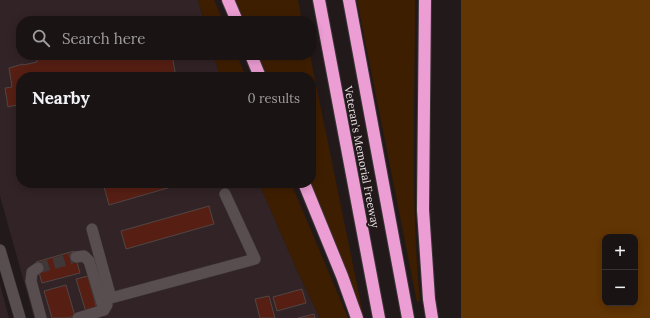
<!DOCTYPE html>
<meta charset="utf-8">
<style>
body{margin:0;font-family:Lora,serif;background:#272022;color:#f1f3f6}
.controls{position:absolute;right:12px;bottom:12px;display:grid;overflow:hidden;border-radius:8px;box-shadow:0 2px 10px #0003}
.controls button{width:36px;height:36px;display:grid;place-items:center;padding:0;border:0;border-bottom:1px solid #383234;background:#1a1314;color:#f1f3f6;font:20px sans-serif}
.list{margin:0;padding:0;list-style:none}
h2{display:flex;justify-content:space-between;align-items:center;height:52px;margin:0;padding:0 16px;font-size:17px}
h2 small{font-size:13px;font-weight:400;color:#9f9ea0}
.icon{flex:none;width:22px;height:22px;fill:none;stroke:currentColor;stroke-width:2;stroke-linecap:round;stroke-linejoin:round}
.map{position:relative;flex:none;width:650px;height:318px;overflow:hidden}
.search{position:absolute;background:#1a1314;box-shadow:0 2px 10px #0003;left:16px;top:16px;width:300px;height:44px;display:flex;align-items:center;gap:10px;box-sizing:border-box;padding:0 14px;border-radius:16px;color:#9f9ea0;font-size:15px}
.panel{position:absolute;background:#1a1314;box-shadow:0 2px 10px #0003;left:16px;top:72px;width:300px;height:116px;border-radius:16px}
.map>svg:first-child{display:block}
.built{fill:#322326}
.green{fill:#3e1e00}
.forest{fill:#623504;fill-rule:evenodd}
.building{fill:#571f14;stroke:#504644}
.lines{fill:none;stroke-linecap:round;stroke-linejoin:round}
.minor-tunnel{stroke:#403738;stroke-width:11;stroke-dasharray:11 5.5;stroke-linecap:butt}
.minor-casing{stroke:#3c3637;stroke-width:12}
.highway-casing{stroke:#3c3637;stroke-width:14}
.minor{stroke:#584e4f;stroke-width:11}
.highway{stroke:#ec9dd3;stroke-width:12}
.labels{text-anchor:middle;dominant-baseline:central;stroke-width:4;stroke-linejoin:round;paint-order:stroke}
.street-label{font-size:11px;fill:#eae3e5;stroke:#22191a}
</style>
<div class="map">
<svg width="650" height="318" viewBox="0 0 650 318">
<rect width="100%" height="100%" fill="#22191a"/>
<g class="built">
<path d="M0 0H198L204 21H21V55H214L220 77H21V183H259L296 268 320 318H34L0 196Z"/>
<path d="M0 284 9 318H0Z"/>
</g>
<g class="green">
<path d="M198 0H214L223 21H204Z"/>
<path d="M235 0H298L302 21H244Z"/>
<path d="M357 0H415C415 100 410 201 420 301L417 302Z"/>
<path d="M214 55H237L246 77H220Z"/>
<path d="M258 55H310L363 314H360L309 183H311V77H267Z"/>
<path d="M259 183H291L348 318H320L296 268Z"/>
</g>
<path class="forest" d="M461 0H650V318H461ZM605 237H635V303H605Z"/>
<g class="building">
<path d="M48 55H172L176 77H21V104L8 107 5 88 12 87 9 68 23 64V65L37 62 36 57Z"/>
<path d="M103 183H185L109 205Z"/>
<path d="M209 206 214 224 126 249 121 231Z"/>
<path d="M74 251 80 273 42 283 36 262Z"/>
<path d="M88 276 97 309 86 312 76 279Z"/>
<path d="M66 285 75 316 67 318H52L44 291Z"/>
<path d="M302 289 306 303 277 311 273 297Z"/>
<path d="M269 296 275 318H260L255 299Z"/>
<path d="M314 314 315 318H298Z"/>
</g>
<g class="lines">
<path class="minor-tunnel" d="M38 268 76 257"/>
<defs>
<g id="minor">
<path d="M92 229 111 298 255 259 225 194"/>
<path d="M0 250 20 318"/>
<path d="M76 257 84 256 89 261 104 310"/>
<path d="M38 268 32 272 31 281 41 318"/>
<path d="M78 318 104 310 107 305"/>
</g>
<g id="highway">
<path d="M228 0 237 21"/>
<path d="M319 0 379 318"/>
<path d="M349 0 408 318"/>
<path d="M425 0 423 210 429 299 432 318"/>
<path d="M251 55 260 77"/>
<path d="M304 183 342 276 357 318"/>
</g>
</defs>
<use href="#minor" class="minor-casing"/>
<use href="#highway" class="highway-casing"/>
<use href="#minor" class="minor"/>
<use href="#highway" class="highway"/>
</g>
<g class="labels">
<g class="street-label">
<text transform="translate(362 157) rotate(79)">Veteran's Memorial Freeway</text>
</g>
</g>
</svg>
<div class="controls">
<button>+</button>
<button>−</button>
</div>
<div class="search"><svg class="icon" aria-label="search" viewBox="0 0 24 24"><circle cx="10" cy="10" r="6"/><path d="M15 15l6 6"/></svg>Search here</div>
<section class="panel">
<h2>Nearby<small>0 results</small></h2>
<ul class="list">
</ul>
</section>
</div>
